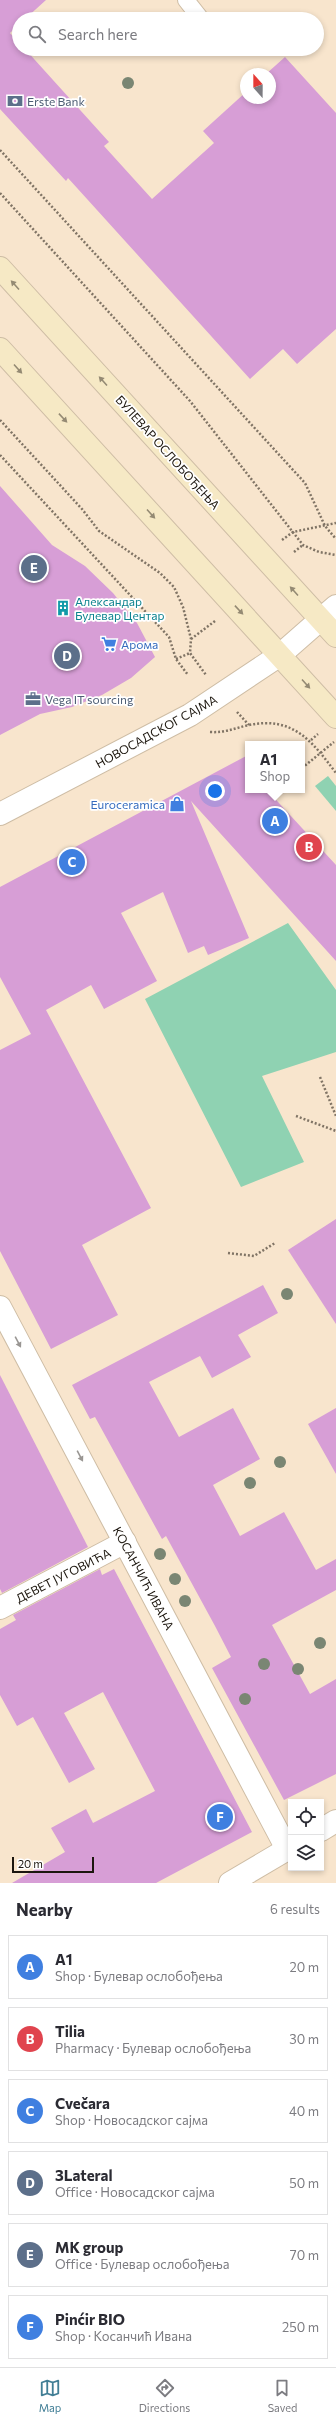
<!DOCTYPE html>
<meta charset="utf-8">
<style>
body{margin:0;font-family:Commissioner,sans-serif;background:#f2f2f3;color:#2b2b33}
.controls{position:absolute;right:12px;bottom:12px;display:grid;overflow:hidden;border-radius:0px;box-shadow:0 2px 6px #0003}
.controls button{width:36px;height:36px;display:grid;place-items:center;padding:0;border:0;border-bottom:1px solid #e1e1e2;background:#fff;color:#2b2b33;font:20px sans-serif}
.compass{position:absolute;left:240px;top:68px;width:36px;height:36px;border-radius:50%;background:#fff;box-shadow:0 2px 6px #0003;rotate:339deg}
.scale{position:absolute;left:12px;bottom:10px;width:82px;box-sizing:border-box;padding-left:4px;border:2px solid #1c160e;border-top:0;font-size:11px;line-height:14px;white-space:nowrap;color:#1c160e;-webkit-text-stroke:3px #fff;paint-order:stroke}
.you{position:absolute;left:215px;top:791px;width:14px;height:14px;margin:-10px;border:3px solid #fff;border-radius:50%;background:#1a73e8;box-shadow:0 0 0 6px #1a73e833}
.badge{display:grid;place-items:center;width:26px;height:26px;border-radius:50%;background:#417e95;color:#fff;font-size:13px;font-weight:700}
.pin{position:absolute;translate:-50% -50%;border:2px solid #fff;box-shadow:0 1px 4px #0006}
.popup{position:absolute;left:245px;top:741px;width:60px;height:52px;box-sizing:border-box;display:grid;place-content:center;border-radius:0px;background:#fff;filter:drop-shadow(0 1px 3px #0005);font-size:13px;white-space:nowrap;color:#7c7c81}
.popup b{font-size:15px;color:#2b2b33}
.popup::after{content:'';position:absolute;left:50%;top:100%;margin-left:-8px;border:8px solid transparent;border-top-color:#fff}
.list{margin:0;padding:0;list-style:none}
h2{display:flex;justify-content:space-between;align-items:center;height:52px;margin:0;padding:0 16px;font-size:17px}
h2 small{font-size:13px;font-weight:400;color:#7c7c81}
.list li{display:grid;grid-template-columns:26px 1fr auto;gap:12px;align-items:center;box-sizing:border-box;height:64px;margin:0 8px 8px;padding:0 8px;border:1px solid #e1e1e2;border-radius:0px}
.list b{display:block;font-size:15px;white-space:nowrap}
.list p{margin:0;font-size:13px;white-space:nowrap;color:#7c7c81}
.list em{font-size:13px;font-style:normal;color:#7c7c81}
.icon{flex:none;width:22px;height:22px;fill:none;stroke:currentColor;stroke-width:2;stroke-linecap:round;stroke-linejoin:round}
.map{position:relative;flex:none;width:336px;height:1883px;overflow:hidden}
.search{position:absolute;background:#fff;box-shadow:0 2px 6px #0003;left:12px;right:12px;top:12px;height:44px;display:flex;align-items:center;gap:10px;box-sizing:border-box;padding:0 14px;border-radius:22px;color:#7c7c81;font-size:15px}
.sheet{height:484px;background:#fff}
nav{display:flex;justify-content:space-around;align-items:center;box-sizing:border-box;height:56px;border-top:1px solid #e1e1e2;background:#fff;font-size:11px;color:#7c7c81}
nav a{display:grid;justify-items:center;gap:2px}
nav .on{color:#417e95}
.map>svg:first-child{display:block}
.green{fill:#8fd2b2}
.building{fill:#d79ed6}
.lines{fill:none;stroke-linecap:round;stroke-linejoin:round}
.service-casing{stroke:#cebda5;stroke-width:18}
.minor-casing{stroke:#cebda5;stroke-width:24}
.tertiary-casing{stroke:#cebda5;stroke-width:24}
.secondary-casing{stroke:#cebda5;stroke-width:24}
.path{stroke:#807465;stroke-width:2.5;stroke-dasharray:2 2;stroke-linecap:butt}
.service{stroke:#fff;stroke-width:16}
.minor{stroke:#fff;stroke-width:22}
.tertiary{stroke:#fff;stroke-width:22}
.secondary{stroke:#f6e9c5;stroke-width:22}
.tree{fill:#7a8673}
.oneway{fill:#948a73}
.oneway2{fill:#999693}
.labels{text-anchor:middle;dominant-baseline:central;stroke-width:3.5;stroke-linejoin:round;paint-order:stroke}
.service-label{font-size:12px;fill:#4e5e75;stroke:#fff;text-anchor:start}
.street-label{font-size:12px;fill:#1c160e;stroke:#fff}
.culture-label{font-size:12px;fill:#0d838f;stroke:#fff;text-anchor:start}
.shop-label{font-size:12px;fill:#366cbe;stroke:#fff;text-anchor:start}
</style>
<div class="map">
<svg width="336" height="1883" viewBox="0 0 336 1883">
<rect width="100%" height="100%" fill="#f8e5cd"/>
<g class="green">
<path d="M328 776 336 786V811L315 786Z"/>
<path d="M288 923 336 990V1052L262 1076 304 1162 241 1187 145 999Z"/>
</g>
<g class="building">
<path d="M0 0H46L25 19H19V24L10 33 19 43V49H25L109 142 104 146 152 199 214 143 203 131 246 92V98H270V74H266L285 57 336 113V329L297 364 283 349 250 379 68 178 66 181 0 109Z"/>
<path d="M0 486 52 545 85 566 113 593 137 623 155 657 131 678 102 695 72 707 40 714 0 735Z"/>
<path d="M248 755V790H267L336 865V961L191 801 249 938 208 955 204 946 188 953 163 892 121 913 157 981 104 1009 91 985 46 1010 151 1208 82 1245 118 1315 51 1349 0 1251V1050L31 1034 0 977V887Z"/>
<path d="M336 1219V1324L288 1250Z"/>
<path d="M263 1285 278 1313 238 1335 251 1357 212 1378 200 1356 149 1382 179 1437 233 1408 260 1459 213 1485 240 1536 284 1512 316 1570 336 1559V1590L272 1625 310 1694 336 1679V1774L284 1800 212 1668 231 1657 215 1626 166 1536 162 1539 95 1417 90 1419 72 1385Z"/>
<path d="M0 1375 88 1547 2 1593 0 1589Z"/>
<path d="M336 1408V1474L308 1424Z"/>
<path d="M100 1569 102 1575 114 1569 252 1832 156 1883H12L65 1852 51 1828 86 1809 93 1823 155 1791 103 1692 64 1713 95 1769 69 1783 33 1717 17 1726 0 1695V1629L16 1620 13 1615Z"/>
</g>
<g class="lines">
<defs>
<path id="service" d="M186 0 201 19"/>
<g id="minor">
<path d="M321 619 336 606"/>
<path d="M0 1307 287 1849"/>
<path d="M0 1608 125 1542"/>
<path d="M321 1830 336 1821"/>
<path d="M230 1883 291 1847"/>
</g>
<path id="tertiary" d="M0 814 190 715 280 655 321 619"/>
<g id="secondary">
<path d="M0 268 336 636"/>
<path d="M0 349 336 717"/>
</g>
</defs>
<use href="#service" class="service-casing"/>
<use href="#minor" class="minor-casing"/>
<use href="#tertiary" class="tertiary-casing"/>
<use href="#secondary" class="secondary-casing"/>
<g class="path">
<path d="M0 150 305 483 325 526 336 539"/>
<path d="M0 193 190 401 303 545 319 552 336 555"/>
<path d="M0 420 82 509 99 531 160 573 174 587 183 607 191 639 190 653 206 675"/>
<path d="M0 455 169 637 176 659 188 675"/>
<path d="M282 540 293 532 336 523"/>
<path d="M294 552 303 545"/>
<path d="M191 639 215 621"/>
<path d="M176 659 190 653"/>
<path d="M237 712 249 725"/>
<path d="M210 732C225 733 235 728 249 725 293 716 312 741 336 773"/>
<path d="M311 740 318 734"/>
<path d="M302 768 334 742"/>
<path d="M320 1077 336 1116"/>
<path d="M296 1116 336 1131"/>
<path d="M228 1253 254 1256 275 1243"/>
</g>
<use href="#service" class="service"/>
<use href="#minor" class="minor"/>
<use href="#tertiary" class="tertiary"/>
<use href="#secondary" class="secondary"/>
</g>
<g class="tree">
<circle cx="128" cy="83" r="6"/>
<circle cx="287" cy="1294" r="6"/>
<circle cx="280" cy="1462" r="6"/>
<circle cx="250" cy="1483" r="6"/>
<circle cx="160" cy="1554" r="6"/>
<circle cx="175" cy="1579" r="6"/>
<circle cx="185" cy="1601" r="6"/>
<circle cx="320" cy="1643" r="6"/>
<circle cx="264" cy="1664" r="6"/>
<circle cx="298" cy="1669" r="6"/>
<circle cx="245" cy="1699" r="6"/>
</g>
<defs><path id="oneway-solid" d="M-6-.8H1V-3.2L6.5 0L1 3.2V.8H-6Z"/></defs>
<g class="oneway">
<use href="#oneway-solid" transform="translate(15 285) rotate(-132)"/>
<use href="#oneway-solid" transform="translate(18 369) rotate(48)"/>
<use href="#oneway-solid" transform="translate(103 381) rotate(-132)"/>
<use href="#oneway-solid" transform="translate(63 418) rotate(47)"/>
<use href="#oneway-solid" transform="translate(151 514) rotate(48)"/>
<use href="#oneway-solid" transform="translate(294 591) rotate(-132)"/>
<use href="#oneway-solid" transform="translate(239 610) rotate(47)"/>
<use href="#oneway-solid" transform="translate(306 684) rotate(48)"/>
</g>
<g class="oneway2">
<use href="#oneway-solid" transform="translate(18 1342) rotate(62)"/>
<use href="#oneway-solid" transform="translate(80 1456) rotate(62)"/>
</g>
<defs>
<symbol id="bank-bare" viewBox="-9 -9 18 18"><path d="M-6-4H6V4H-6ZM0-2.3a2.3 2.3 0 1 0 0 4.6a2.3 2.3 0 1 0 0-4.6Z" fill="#5c6f8a" stroke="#fff" stroke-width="2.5" paint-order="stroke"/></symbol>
<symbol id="building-bare" viewBox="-9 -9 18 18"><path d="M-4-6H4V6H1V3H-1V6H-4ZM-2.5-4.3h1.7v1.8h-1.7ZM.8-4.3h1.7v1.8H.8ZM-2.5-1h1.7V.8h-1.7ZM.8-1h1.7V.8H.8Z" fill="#0f9aa8" stroke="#fff" stroke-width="2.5" paint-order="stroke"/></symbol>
<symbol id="supermarket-bare" viewBox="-9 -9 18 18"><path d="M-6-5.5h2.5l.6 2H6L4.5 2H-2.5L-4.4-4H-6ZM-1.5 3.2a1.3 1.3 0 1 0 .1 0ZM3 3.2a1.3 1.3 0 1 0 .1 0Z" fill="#3f7fe0" stroke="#fff" stroke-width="2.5" paint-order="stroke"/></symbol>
<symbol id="office-bare" viewBox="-9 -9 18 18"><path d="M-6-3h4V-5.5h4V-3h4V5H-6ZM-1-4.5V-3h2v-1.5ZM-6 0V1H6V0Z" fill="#5c6f8a" stroke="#fff" stroke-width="2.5" paint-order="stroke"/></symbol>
<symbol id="shop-bare" viewBox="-9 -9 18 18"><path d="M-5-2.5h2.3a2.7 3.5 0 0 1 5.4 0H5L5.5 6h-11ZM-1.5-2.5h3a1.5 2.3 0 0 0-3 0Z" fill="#3f7fe0" stroke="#fff" stroke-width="2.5" paint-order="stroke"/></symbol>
</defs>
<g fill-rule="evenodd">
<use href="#bank-bare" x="4" y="90" width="22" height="22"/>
<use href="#building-bare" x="52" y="597" width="22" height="22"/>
<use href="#supermarket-bare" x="98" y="633" width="22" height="22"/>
<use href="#office-bare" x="22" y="688" width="22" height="22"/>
<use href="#shop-bare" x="166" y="793" width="22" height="22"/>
</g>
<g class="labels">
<g class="service-label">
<text x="27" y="101">Erste Bank</text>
<text x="45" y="699">Vega IT sourcing</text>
</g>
<g class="street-label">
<text transform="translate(168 452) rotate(48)">БУЛЕВАР ОСЛОБОЂЕЊА</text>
<text transform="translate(156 731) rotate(-29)">НОВОСАДСКОГ САЈМА</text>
<text transform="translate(63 1575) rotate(-27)">ДЕВЕТ ЈУГОВИЋА</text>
<text transform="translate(144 1578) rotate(62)">КОСАНЧИЋ ИВАНА</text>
</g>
<g class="culture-label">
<text x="75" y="601">Александар<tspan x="75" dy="14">Булевар Центар</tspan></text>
</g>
<g class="shop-label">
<text x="121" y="644">Арома</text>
<text x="165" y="804" text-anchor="end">Euroceramica</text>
</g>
</g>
</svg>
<div class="controls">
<button><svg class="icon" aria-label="locate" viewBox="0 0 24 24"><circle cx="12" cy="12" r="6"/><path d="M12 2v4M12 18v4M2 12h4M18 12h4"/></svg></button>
<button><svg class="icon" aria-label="layers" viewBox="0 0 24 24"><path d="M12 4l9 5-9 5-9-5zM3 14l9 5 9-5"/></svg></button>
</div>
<svg class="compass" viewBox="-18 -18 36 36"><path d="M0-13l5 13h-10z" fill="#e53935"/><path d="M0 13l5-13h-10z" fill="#7c7c81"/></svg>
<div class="scale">20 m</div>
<div class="you"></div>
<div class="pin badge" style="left:275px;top:821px;background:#3f7fe0">A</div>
<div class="popup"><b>A1</b>Shop</div>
<div class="pin badge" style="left:309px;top:847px;background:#e0444e">B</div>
<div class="pin badge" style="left:72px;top:862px;background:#3f7fe0">C</div>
<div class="pin badge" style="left:67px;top:656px;background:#5c6f8a">D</div>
<div class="pin badge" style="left:34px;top:568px;background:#5c6f8a">E</div>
<div class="pin badge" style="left:220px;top:1817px;background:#3f7fe0">F</div>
<div class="search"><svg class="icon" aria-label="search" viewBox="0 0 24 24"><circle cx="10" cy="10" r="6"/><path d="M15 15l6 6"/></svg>Search here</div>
</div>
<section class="sheet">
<h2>Nearby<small>6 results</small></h2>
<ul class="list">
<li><span class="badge" style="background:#3f7fe0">A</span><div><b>A1</b><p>Shop · Булевар ослобођења</p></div><em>20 m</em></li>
<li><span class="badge" style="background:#e0444e">B</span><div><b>Tilia</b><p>Pharmacy · Булевар ослобођења</p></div><em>30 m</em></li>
<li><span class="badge" style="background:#3f7fe0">C</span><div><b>Cvečara</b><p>Shop · Новосадског сајма</p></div><em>40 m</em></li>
<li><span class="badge" style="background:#5c6f8a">D</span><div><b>3Lateral</b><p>Office · Новосадског сајма</p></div><em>50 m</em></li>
<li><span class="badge" style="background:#5c6f8a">E</span><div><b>MK group</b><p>Office · Булевар ослобођења</p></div><em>70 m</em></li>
<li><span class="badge" style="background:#3f7fe0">F</span><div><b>Pinćir BIO</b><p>Shop · Косанчић Ивана</p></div><em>250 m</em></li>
</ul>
</section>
<nav>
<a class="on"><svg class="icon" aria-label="map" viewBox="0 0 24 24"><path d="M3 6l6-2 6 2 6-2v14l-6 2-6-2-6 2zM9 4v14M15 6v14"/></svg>Map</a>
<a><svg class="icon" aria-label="directions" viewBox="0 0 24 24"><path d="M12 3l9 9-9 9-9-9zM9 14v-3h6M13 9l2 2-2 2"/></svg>Directions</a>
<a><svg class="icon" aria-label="saved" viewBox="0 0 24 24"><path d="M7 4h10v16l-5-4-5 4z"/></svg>Saved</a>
</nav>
